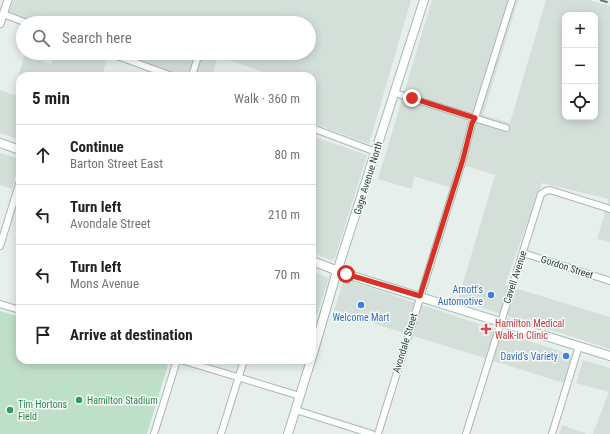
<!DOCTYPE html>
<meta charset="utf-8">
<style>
body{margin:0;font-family:"Roboto Condensed",sans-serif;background:#f2f2f2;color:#202124}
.controls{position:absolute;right:12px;top:12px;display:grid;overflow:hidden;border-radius:8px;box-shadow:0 2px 10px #0003}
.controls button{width:36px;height:36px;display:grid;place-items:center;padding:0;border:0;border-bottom:1px solid #e0e0e0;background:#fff;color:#202124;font:20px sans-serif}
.stop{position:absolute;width:12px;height:12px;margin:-9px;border:3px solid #d93025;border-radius:50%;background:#fff}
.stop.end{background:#d93025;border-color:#fff;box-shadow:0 1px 4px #0008}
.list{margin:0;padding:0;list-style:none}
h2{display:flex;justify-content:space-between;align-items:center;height:52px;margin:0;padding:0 16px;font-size:17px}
h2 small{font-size:13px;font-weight:400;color:#757577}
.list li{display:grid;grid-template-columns:26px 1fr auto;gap:12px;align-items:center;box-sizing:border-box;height:60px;padding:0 16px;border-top:1px solid #e0e0e0}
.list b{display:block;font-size:15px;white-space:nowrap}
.list p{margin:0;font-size:13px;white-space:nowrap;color:#757577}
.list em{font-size:13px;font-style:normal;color:#757577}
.icon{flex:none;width:22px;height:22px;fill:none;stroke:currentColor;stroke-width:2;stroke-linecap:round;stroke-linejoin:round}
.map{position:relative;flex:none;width:610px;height:434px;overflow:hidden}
.search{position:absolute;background:#fff;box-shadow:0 2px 10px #0003;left:16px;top:16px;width:300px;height:44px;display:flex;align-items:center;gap:10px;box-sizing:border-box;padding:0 14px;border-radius:22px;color:#757577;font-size:15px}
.panel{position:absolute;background:#fff;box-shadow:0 2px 10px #0003;left:16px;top:72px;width:300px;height:292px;border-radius:12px}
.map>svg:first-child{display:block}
.built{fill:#d4dfda;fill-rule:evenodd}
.green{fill:#bfe0c8}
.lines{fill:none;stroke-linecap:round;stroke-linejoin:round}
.minor-casing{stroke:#a8b8b2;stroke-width:8}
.tertiary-casing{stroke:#a8b8b2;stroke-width:9}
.secondary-casing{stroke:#a4bbb3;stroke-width:10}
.minor{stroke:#fff;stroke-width:6}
.tertiary{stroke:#fff;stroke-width:7}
.secondary{stroke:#fff;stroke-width:8}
.rail{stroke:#5f7d75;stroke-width:2;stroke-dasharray:8 4;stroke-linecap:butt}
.route{stroke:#d93025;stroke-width:5}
.shop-dot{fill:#3f7fe0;stroke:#f7fbf9;stroke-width:1.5}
.health-dot{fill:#e0444e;stroke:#f7fbf9;stroke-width:1.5}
.leisure-dot{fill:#2e9e5b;stroke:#f7fbf9;stroke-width:1.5}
.labels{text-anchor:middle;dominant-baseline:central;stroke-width:3;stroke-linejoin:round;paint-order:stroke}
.street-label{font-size:10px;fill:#24423a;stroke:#f7fbf9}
.shop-label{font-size:10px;fill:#366cbe;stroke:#f7fbf9;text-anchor:end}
.health-label{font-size:10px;fill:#be3a42;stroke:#f7fbf9;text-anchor:start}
.leisure-label{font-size:10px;fill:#27864d;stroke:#f7fbf9;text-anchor:start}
</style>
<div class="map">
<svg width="610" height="434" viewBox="0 0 610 434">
<rect width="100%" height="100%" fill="#e6efeb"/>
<g class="built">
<path d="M13 0H411L369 144 312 123V76H273L218 56 212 76H179L117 53H309V23H37L9 13Z"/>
<path d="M432 0H518L483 115 510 123 546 0H589L610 6V242L597 239 609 199 542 183 505 285 610 317V349L458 300 495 175 457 163 451 188 414 176 412 189 378 179ZM565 15H595V117H565Z"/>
<path d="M55 53H94L107 58 102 76H18L25 55 51 64Z"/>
<path d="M0 90 20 97V140L0 133Z"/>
<path d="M312 136 367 155 335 258 331 260 312 253Z"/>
<path d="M0 153 20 159 12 189 0 185Z"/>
<path d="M312 271 329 278 317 314 312 312Z"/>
<path d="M344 279 572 355 564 383 334 311Z"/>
<path d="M583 360 610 368V434H593L609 392 576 383Z"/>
<path d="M562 425 587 434H559Z"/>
</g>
<path class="green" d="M0 311 20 317V360H160L167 362 168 365 147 434H0Z"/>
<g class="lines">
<defs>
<g id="minor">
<path d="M3 14 27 23"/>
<path d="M109 53 172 76"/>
<path d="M192 76 199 53"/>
<path d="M395 93 506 128"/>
<path d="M312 128 376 152"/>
<path d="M0 246 20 181"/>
<path d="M523 253 610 281"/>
<path d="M0 304 20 310"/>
<path d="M181 360 300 396"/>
<path d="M296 410 372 434"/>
<path d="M154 434 177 360"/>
<path d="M221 434 244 360"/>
<path d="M378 434 463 159 472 123 475 118 512 0"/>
<path d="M466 434 541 194 546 191 550 190 610 209"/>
<path d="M552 434 579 346"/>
</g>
<path id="tertiary" d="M0 24 8 0"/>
<g id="secondary">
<path d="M0 143 20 150"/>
<path d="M312 261 346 274 610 356"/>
<path d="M312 357 335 278 424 0"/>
<path d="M288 434 311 360"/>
</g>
</defs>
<use href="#minor" class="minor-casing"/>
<use href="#tertiary" class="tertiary-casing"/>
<use href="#secondary" class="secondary-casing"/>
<use href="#minor" class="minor"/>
<use href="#tertiary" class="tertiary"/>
<use href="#secondary" class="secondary"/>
<path class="rail" d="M600 0 610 3"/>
</g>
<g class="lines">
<path class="route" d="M346 274 420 296 463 159 472 123 475 118 412 98"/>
</g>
<g class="shop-dot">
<circle cx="491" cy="295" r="4"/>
<circle cx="361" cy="305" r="4"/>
<circle cx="566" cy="356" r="4"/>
</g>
<path class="health-dot" d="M484 323h4v4h4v4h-4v4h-4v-4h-4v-4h4z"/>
<g class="leisure-dot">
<circle cx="79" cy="400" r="4"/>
<circle cx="10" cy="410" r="4"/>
</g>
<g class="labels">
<g class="street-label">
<text transform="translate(368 178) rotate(-73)">Gage Avenue North</text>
<text transform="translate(567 267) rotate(18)">Gordon Street</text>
<text transform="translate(515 277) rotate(-72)">Cavell Avenue</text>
<text transform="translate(405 343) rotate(-73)">Avondale Street</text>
</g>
<g class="shop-label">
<text x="483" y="289">Arnott's<tspan x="483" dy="12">Automotive</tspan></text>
<text x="361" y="317" text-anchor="middle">Welcome Mart</text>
<text x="558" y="356">David's Variety</text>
</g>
<g class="health-label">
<text x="495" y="323">Hamilton Medical<tspan x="495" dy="12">Walk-in Clinic</tspan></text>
</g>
<g class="leisure-label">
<text x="87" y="400">Hamilton Stadium</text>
<text x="18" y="404">Tim Hortons<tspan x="18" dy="12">Field</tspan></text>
</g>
</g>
</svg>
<div class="controls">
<button>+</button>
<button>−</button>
<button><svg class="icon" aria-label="locate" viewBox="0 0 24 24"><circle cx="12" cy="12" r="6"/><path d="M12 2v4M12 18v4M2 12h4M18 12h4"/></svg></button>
</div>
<div class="stop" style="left:346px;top:274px"></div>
<div class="stop end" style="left:412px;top:98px"></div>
<div class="search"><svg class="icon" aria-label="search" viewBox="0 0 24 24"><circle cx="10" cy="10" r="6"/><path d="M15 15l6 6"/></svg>Search here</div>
<section class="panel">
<h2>5 min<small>Walk · 360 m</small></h2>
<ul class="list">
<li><svg class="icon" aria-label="ahead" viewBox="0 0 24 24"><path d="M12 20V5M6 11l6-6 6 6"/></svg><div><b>Continue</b><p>Barton Street East</p></div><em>80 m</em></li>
<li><svg class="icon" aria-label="left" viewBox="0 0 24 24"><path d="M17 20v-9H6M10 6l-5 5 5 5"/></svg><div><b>Turn left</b><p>Avondale Street</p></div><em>210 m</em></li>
<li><svg class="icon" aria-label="left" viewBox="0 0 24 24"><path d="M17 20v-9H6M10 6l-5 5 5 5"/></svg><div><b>Turn left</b><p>Mons Avenue</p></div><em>70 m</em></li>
<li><svg class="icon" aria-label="arrive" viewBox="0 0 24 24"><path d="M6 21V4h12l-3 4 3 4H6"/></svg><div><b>Arrive at destination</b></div></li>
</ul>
</section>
</div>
